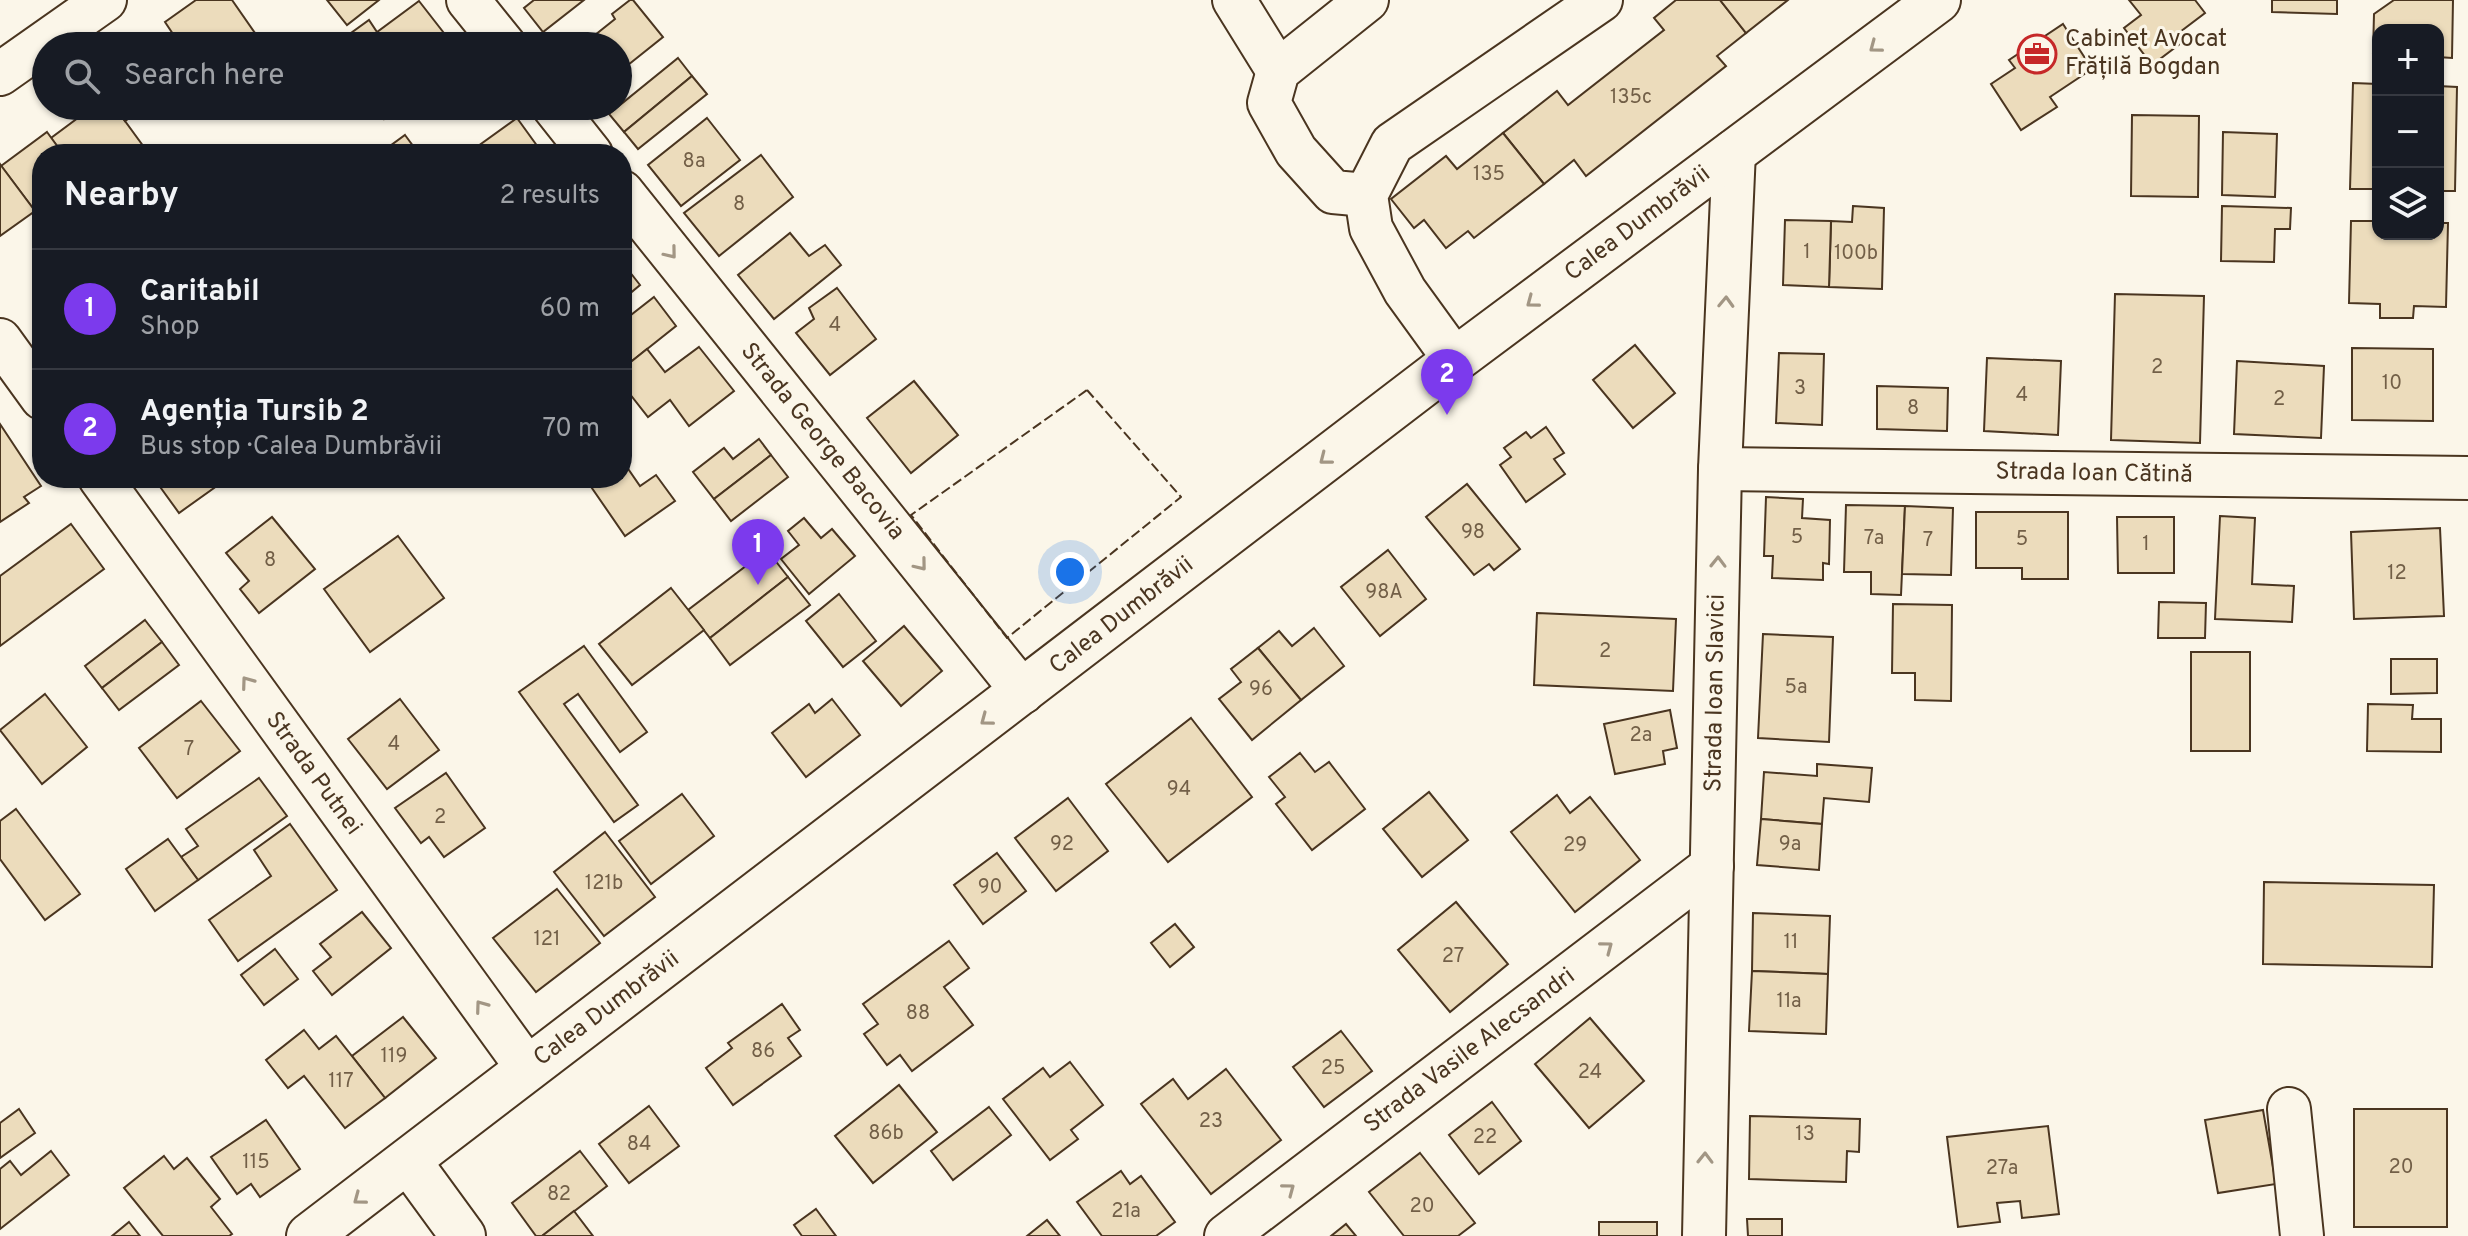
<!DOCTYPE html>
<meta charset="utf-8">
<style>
body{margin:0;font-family:Overpass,sans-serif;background:#242831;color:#f1f3f6}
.controls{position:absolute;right:24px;top:24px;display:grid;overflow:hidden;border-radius:16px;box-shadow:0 2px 6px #0004}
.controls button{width:72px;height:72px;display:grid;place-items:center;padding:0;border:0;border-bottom:2px solid #363941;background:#171b24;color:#f1f3f6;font:40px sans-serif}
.you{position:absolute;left:1070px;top:572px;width:28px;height:28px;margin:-20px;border:6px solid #fff;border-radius:50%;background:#1a73e8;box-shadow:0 0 0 12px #1a73e833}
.badge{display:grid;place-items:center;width:52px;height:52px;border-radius:50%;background:#7c3aed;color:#fff;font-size:26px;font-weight:700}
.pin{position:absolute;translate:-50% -66px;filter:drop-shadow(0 2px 4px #0008)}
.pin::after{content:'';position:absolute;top:42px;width:28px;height:24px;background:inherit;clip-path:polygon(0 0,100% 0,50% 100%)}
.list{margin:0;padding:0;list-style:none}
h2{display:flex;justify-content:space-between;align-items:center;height:104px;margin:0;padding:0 32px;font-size:34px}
h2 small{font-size:26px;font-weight:400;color:#9ea1a6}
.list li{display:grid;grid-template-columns:52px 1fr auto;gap:24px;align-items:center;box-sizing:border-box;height:120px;padding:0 32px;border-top:2px solid #363941}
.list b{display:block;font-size:30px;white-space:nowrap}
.list p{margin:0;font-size:26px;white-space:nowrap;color:#9ea1a6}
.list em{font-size:26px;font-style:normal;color:#9ea1a6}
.icon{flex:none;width:44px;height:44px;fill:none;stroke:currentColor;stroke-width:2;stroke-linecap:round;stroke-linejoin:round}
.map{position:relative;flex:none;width:2468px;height:1236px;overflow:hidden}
.search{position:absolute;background:#171b24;box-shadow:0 2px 6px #0004;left:32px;top:32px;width:600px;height:88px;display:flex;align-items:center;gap:20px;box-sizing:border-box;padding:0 28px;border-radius:44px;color:#9ea1a6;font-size:30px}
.panel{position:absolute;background:#171b24;box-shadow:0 2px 6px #0004;left:32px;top:144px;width:600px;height:344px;border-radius:32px}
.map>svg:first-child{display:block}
.building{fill:#ecdcbc;stroke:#4a3520;stroke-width:2}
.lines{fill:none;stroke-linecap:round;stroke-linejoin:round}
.minor-casing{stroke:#4a3520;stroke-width:46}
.major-casing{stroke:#4a3520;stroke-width:48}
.minor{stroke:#fbf6e9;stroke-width:42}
.major{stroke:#fbf6e9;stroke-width:44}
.fence{stroke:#4a3520;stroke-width:2;stroke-dasharray:10 4;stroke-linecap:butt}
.oneway{stroke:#a29684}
.labels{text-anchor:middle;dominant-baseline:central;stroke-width:6;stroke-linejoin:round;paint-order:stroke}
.number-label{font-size:20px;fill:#725f47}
.poi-label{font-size:24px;fill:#4a3520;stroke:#fbf6e9;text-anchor:start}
.street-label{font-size:24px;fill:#4a3520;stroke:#fbf6e9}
</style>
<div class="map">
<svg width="2468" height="1236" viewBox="0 0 2468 1236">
<rect width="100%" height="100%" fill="#fbf6e9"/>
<g class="building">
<path d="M196 0H232L264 46H181L165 22Z"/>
<path d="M327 0H379L347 25Z"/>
<path d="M534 0H584L543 32 524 8Z"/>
<path d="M630 0H633L663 37 618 73V46H587L585 43 615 19 612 14Z"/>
<path d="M1676 0H1720L1746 33 1717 56 1726 66 1586 176 1574 160 1544 184 1503 133 1557 91 1568 105 1664 30 1654 18Z"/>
<path d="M1720 0H1788L1746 33Z"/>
<path d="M2129 0H2195L2205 13 2180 32 2185 40 2152 65 2124 28 2141 15Z"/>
<path d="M2272 0H2337V14L2272 12Z"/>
<path d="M2394 0H2453L2452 58 2438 57V30H2378V53H2373L2374 14Z"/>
<path d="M419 1 454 46H333L369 20 377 32Z"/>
<path d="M2063 24 2092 69 2050 97 2057 107 2021 130 1991 84 2015 68 2009 60Z"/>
<path d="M678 58 692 76 624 132 609 114Z"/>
<path d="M692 76 707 94 638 149 624 132Z"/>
<path d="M2353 83 2378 84V189H2350Z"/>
<path d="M2438 86 2457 87 2455 191H2438Z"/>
<path d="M94 106H114L149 154H63L51 138Z"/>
<path d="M114 106H146L125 121Z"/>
<path d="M374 106H401L384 119Z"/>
<path d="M2132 115 2199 116 2198 197 2131 196Z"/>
<path d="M517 118 543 154H467Z"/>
<path d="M707 118 740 160 681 206 648 165Z"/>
<path d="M47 132 63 154H42V205L35 211 1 166Z"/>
<path d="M2223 132 2277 134 2275 197 2222 195Z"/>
<path d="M1503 133 1544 184 1474 238 1468 231 1446 248 1424 220 1414 228 1391 199 1446 156 1457 169Z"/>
<path d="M405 135 419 154H379Z"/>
<path d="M761 155 793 197 719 256 684 213Z"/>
<path d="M0 164 35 211 0 236Z"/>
<path d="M1853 206 1884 208 1882 289 1829 287 1831 221 1852 222Z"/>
<path d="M2222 206 2291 208 2290 229H2275L2274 262 2221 261Z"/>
<path d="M1785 220 1831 221 1829 287 1783 285Z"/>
<path d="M2351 221H2378V234H2438V223H2448L2446 307 2414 306 2413 318H2380V304L2349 303Z"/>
<path d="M790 233 809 256 825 245 841 265 774 319 738 275Z"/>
<path d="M622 262 640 285 622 300Z"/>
<path d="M837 288 876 339 830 375 796 333 814 319 809 308Z"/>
<path d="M2115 294 2204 296 2200 443 2111 440Z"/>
<path d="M654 297 676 326 622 369V322Z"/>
<path d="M1635 345 1675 393 1633 428 1593 380Z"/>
<path d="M699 347 734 391 689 426 670 400 648 417 622 384V369L647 349 665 372Z"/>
<path d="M2352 348 2433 349V421L2352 420Z"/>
<path d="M1779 353 1824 354 1822 425 1776 423Z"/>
<path d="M1987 358 2061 361 2058 435 1984 431Z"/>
<path d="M2237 361 2324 366 2321 438 2234 434Z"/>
<path d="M914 381 958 435 911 473 867 418Z"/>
<path d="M1877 386 1948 388 1947 431 1877 429Z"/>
<path d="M0 424 41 486 24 497 29 503 0 522Z"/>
<path d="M1546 427 1564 453 1554 459 1565 474 1526 502 1500 465 1511 457 1504 448 1526 432 1531 438Z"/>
<path d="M759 439 771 455 714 499 693 472 724 448 733 459Z"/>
<path d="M771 455 788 477 731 521 714 499Z"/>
<path d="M622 460 640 486 656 475 675 501 625 536 585 478H622Z"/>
<path d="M166 478H228L179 513 158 484Z"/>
<path d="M1467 484 1520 549 1494 570 1489 564 1474 575 1426 517Z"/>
<path d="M1766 497 1803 499 1802 518 1830 520 1829 564 1823 563V580L1772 578 1773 556H1764Z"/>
<path d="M1846 505 1905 506 1901 595 1871 594V572H1844Z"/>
<path d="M1905 506 1953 508 1951 575 1902 574Z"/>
<path d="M1976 512H2068V579H2022V568H1976Z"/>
<path d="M2220 516 2255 518 2252 584 2294 586 2292 622 2215 619Z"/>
<path d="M272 517 315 569 259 613 240 589 249 581 226 553Z"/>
<path d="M2117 517H2174V573H2118Z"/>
<path d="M804 518 821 538 832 529 855 556 809 594 781 559 799 545 788 531Z"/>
<path d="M71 524 104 569 0 646V576Z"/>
<path d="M2440 528 2444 616 2354 619 2351 532Z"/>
<path d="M398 536 444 598 370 652 324 589Z"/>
<path d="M767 550 788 577 710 638 688 610Z"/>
<path d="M1388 550 1426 599 1380 636 1341 587Z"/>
<path d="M788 577 810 605 730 665 710 638Z"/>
<path d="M671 588 704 630 632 685 599 644Z"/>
<path d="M839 594 876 641 843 667 806 621Z"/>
<path d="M2159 602 2206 603 2205 638H2158Z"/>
<path d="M1893 604 1952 605 1951 701 1915 700V673H1892Z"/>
<path d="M1537 613 1676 619 1673 691 1534 685Z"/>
<path d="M145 620 162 642 102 688 85 666Z"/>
<path d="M904 626 942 671 901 706 863 661Z"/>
<path d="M1314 628 1344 666 1301 700 1258 648 1279 631 1292 646Z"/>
<path d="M1763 634 1833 637 1829 742 1758 738Z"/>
<path d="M162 642 179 665 119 710 102 688Z"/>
<path d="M584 646 647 732 620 752 578 694 564 704 638 805 614 822 519 692Z"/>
<path d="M1258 648 1301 700 1252 740 1219 699 1241 682 1231 669Z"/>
<rect x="2191" y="652" width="59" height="99"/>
<path d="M2391 659H2437V693L2391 694Z"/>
<path d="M45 694 87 747 42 784 0 730Z"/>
<path d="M400 699 439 750 387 789 348 739Z"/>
<path d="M832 699 860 735 806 777 772 733 809 704 815 713Z"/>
<path d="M201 701 240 751 177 798 139 748Z"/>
<path d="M2368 704 2413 705 2412 719H2441V752L2367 751Z"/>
<path d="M1670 710 1677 748 1663 751 1665 764 1615 774 1604 724Z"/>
<path d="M1191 718 1252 797 1168 862 1106 784Z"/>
<path d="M1300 753 1315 772 1329 762 1365 809 1312 850 1276 804 1285 797 1269 777Z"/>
<path d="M1817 764 1872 768 1869 802 1824 798 1822 824 1761 819 1764 772 1817 776Z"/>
<path d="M446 773 485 828 444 857 429 837 421 843 395 808Z"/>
<path d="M259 778 287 816 198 880 181 857 198 846 186 829Z"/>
<path d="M1429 792 1468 840 1422 877 1383 829Z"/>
<path d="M682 794 714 836 651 884 619 841Z"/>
<path d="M1557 795 1570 813 1590 797 1640 860 1575 912 1511 832Z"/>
<path d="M1068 798 1108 851 1056 891 1015 838Z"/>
<path d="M16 809 80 894 45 920 0 859V821Z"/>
<path d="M1761 819 1822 824 1819 870 1757 865Z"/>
<path d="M290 824 337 890 238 961 209 920 271 876 254 850Z"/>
<path d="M605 832 655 897 604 936 554 872Z"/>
<path d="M168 839 198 880 155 911 126 869Z"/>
<path d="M997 853 1026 891 983 924 954 885Z"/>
<path d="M2264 882 2434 885 2432 967 2263 964Z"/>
<path d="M557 889 600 943 536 992 493 938Z"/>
<path d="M1456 902 1508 964 1450 1012 1398 950Z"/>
<path d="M362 912 391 948 332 995 313 971 331 957 320 944Z"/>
<path d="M1753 913 1830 916 1828 974 1752 971Z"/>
<path d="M1175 924 1194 947 1170 967 1151 943Z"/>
<path d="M949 941 969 968 944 987 973 1025 912 1071 900 1055 887 1065 864 1034 878 1024 863 1004Z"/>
<path d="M275 949 298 979 264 1005 241 975Z"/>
<path d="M1752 971 1828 974 1826 1034 1749 1031Z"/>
<path d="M782 1004 800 1030 788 1038 801 1056 733 1105 706 1068 732 1048 728 1043Z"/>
<path d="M403 1017 436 1058 385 1098 352 1056Z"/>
<path d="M1590 1018 1644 1081 1589 1128 1535 1064Z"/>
<path d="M304 1030 319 1049 336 1036 385 1098 345 1128 304 1076 288 1088 266 1060Z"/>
<path d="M1341 1031 1372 1071 1324 1107 1293 1067Z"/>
<path d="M1070 1062 1103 1105 1071 1130 1078 1139 1050 1160 1003 1099 1043 1068 1050 1077Z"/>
<path d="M1226 1069 1281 1140 1211 1194 1141 1104 1173 1079 1188 1099Z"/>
<path d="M899 1085 937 1132 873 1183 835 1136Z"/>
<path d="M1492 1102 1521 1141 1479 1174 1449 1135Z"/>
<path d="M649 1106 679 1146 629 1183 599 1144Z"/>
<path d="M989 1107 1011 1135 953 1180 931 1151Z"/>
<path d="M19 1109 35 1133 0 1158V1123Z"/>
<rect x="2354" y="1109" width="93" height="118"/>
<path d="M2263 1110 2276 1184 2218 1193 2205 1120Z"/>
<path d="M1750 1116 1860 1119 1859 1152 1847 1151 1846 1182 1749 1179Z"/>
<path d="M266 1120 300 1169 260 1197 251 1184 237 1194 211 1157Z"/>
<path d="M2048 1126 2059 1214 2022 1218 2020 1201 1997 1203 2000 1222 1958 1227 1947 1137Z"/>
<path d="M51 1151 69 1175 0 1229V1169L10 1161 21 1175Z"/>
<path d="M580 1151 607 1186 542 1236H536L512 1203Z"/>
<path d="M1420 1153 1475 1223 1458 1236H1404L1369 1192Z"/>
<path d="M164 1156 174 1169 187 1158 220 1199 211 1207 232 1234 229 1236H163L124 1188Z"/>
<path d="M1121 1171 1130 1184 1141 1176 1175 1222 1156 1236H1102L1077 1202Z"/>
<path d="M816 1209 836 1236H802L794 1225Z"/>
<path d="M574 1211 593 1236H542Z"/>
<path d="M1747 1219H1782V1236H1748Z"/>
<path d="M1047 1220 1060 1236H1027Z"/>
<path d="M129 1222 140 1236H112Z"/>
<rect x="1599" y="1222" width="58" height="14"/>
<path d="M1346 1224 1356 1236H1331Z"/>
</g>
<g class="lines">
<defs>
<g id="minor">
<path d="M468 0 505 46"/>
<path d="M1234 0 1278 71"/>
<path d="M0 74 105 0"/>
<path d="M553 106 591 154"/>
<path d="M622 192 1023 692"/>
<path d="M1366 195 1333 192 1296 151 1269 103 1278 71 1367 0"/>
<path d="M0 340 42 398"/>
<path d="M1455 360 1405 291 1371 228 1366 195 1392 144 1601 0"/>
<path d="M1720 469 2468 478"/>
<path d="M100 478 528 1069"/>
<path d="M2289 1109 2302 1236"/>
<path d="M1226 1236 1712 866"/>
<path d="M1704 1236 1720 469 1734 151"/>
</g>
<g id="major">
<path d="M409 1162 463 1236"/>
<path d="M309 1236 1455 360 1938 0"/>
</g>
</defs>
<use href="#minor" class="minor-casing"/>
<use href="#major" class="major-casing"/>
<use href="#minor" class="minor"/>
<use href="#major" class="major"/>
<path class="fence" d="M1087 390 1181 497 1007 638 911 515Z"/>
</g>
<defs><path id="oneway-chevron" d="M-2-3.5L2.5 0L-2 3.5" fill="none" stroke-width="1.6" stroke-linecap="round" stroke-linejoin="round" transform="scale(2)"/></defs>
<g class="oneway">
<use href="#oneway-chevron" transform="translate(1875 47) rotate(143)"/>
<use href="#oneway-chevron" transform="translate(671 253) rotate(51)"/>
<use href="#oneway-chevron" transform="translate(1532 302) rotate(143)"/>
<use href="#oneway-chevron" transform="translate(1726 302) rotate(-88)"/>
<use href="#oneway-chevron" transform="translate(1325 459) rotate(142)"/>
<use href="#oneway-chevron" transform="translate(1718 562) rotate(-89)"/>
<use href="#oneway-chevron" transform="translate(921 565) rotate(51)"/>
<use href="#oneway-chevron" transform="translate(247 682) rotate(-126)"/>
<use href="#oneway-chevron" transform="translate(986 720) rotate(143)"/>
<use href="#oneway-chevron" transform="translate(1607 947) rotate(-37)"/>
<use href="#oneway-chevron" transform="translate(481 1006) rotate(-126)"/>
<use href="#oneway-chevron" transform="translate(1705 1158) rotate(-89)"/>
<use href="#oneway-chevron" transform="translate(1289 1189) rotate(-37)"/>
<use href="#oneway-chevron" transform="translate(359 1199) rotate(143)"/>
</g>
<defs>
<symbol id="office-ring" viewBox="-11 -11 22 22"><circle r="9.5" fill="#fbf6e9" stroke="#c62828" stroke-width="1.5"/><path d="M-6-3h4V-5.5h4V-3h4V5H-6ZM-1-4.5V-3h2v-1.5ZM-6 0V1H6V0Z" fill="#c62828"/></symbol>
</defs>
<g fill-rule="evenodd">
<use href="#office-ring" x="2015" y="32" width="44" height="44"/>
</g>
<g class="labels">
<g class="number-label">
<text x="1631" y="98">135c</text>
<text x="694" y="162">8a</text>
<text x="1489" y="175">135</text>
<text x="739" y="205">8</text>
<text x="1807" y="253">1</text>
<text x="1856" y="254">100b</text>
<text x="835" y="326">4</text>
<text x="2157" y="368">2</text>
<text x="2392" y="384">10</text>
<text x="1800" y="389">3</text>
<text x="2022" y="396">4</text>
<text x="2279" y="400">2</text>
<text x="1913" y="409">8</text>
<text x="1473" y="533">98</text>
<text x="1797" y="538">5</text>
<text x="1874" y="539">7a</text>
<text x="2022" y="540">5</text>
<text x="1928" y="541">7</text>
<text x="2146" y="545">1</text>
<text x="270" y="561">8</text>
<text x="2397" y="574">12</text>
<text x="1384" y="593">98A</text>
<text x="1605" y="652">2</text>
<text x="1796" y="688">5a</text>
<text x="1261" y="690">96</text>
<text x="1641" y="736">2a</text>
<text x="394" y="745">4</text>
<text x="189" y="750">7</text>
<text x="1179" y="790">94</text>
<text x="440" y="818">2</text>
<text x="1062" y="845">92</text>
<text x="1790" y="845">9a</text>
<text x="1575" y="846">29</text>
<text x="604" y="884">121b</text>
<text x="990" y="888">90</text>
<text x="547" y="940">121</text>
<text x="1791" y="943">11</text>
<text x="1453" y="957">27</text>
<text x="1789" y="1002">11a</text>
<text x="918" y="1014">88</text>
<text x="763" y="1052">86</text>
<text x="394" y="1057">119</text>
<text x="1333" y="1069">25</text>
<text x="1590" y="1073">24</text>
<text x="341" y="1082">117</text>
<text x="1211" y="1122">23</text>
<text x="886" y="1134">86b</text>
<text x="1805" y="1135">13</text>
<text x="1485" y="1138">22</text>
<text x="639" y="1145">84</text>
<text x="256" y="1163">115</text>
<text x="2401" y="1168">20</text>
<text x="2002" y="1169">27a</text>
<text x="559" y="1195">82</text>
<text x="1422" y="1207">20</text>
<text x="1126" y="1212">21a</text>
</g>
<g class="poi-label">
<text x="2065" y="40">Cabinet Avocat<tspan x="2065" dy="28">Frățilă Bogdan</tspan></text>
</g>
<g class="street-label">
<text transform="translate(1638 224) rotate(-37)">Calea Dumbrăvii</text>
<text transform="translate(822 442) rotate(51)">Strada George Bacovia</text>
<text transform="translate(2094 474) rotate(1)">Strada Ioan Cătină</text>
<text transform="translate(1122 616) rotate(-38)">Calea Dumbrăvii</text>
<text transform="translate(1716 693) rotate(-89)">Strada Ioan Slavici</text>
<text transform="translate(313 774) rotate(54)">Strada Putnei</text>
<text transform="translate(607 1009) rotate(-37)">Calea Dumbrăvii</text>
<text transform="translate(1470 1051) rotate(-37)">Strada Vasile Alecsandri</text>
</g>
</g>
</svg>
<div class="controls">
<button>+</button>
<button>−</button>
<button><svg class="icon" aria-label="layers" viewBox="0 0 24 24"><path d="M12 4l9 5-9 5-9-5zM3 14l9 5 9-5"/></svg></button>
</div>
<div class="you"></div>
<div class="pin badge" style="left:758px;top:585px">1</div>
<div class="pin badge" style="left:1447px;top:415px">2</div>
<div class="search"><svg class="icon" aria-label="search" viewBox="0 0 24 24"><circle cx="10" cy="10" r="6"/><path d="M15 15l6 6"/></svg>Search here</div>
<section class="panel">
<h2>Nearby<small>2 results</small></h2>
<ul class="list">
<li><span class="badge">1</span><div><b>Caritabil</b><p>Shop</p></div><em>60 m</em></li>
<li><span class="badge">2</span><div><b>Agenția Tursib 2</b><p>Bus stop · Calea Dumbrăvii</p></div><em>70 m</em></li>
</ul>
</section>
</div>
